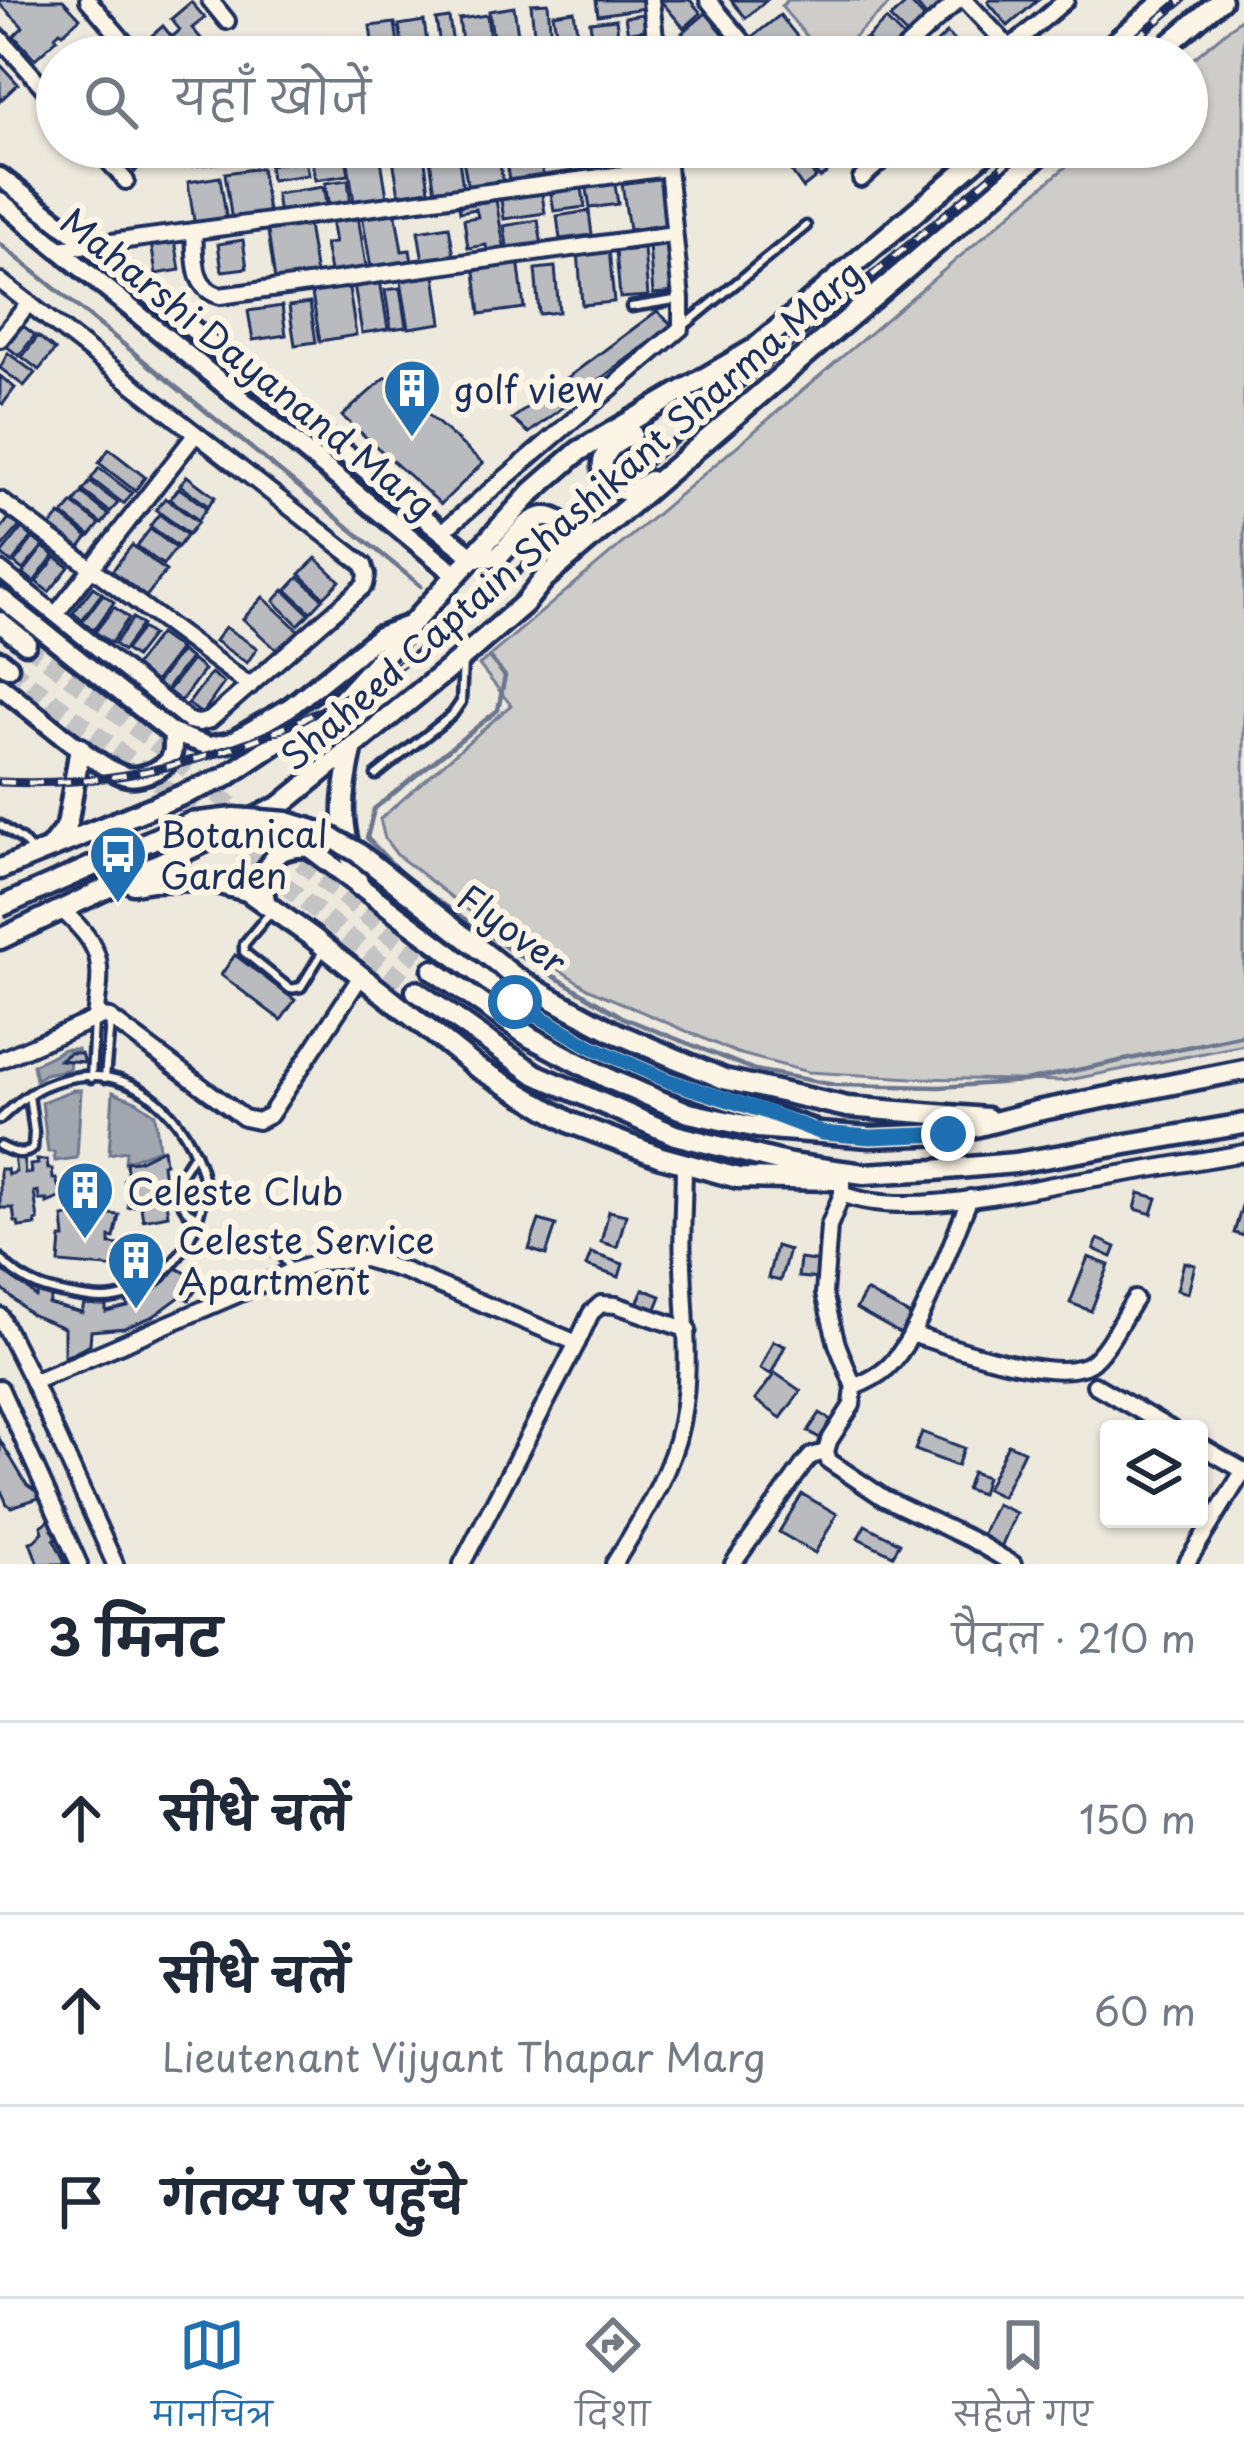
<!DOCTYPE html>
<html lang="hi">
<meta charset="utf-8">
<style>
body{margin:0;font-family:"Playpen Sans","Playpen Sans Deva",sans-serif;background:#f2f2f3;color:#1f2937}
.controls{position:absolute;right:36px;bottom:36px;display:grid;overflow:hidden;border-radius:12px;box-shadow:0 3px 9px #0004}
.controls button{width:108px;height:108px;display:grid;place-items:center;padding:0;border:0;border-bottom:3px solid #e0e1e3;background:#fff;color:#1f2937;font:60px sans-serif}
.stop{position:absolute;width:36px;height:36px;margin:-27px;border:9px solid #1f6fb2;border-radius:50%;background:#fff}
.stop.end{background:#1f6fb2;border-color:#fff;box-shadow:0 3px 12px #0008}
.list{margin:0;padding:0;list-style:none}
h2{display:flex;justify-content:space-between;align-items:center;height:156px;margin:0;padding:0 48px;font-size:51px}
h2 small{font-size:39px;font-weight:400;color:#747a83}
.list li{display:grid;grid-template-columns:78px 1fr auto;gap:36px;align-items:center;box-sizing:border-box;height:192px;padding:0 48px;border-top:3px solid #e0e1e3}
.list b{display:block;font-size:45px;white-space:nowrap}
.list p{margin:0;font-size:39px;white-space:nowrap;color:#747a83}
.list em{font-size:39px;font-style:normal;color:#747a83}
.icon{flex:none;width:66px;height:66px;fill:none;stroke:currentColor;stroke-width:2;stroke-linecap:round;stroke-linejoin:round}
.map{position:relative;flex:none;width:1244px;height:1564px;overflow:hidden}
.search{position:absolute;background:#fff;box-shadow:0 3px 9px #0004;left:36px;right:36px;top:36px;height:132px;display:flex;align-items:center;gap:30px;box-sizing:border-box;padding:0 42px;border-radius:66px;color:#747a83;font-size:45px}
.sheet{height:732px;background:#fff}
nav{display:flex;justify-content:space-around;align-items:center;box-sizing:border-box;height:168px;border-top:3px solid #e0e1e3;background:#fff;font-size:33px;color:#747a83}
nav a{display:grid;justify-items:center;gap:6px}
nav .on{color:#1f6fb2}
.map>svg:first-child{display:block}
.green{fill:#cfcdca;stroke:#757e94;stroke-width:3}
.water{fill:#a2a7af;stroke:#6c778f;stroke-width:3}
.lines{fill:none;stroke-linecap:round;stroke-linejoin:round}
.stream{stroke:#6c778f;stroke-width:4.5}
.building{fill:#babbbe;stroke:#1b2f5e;stroke-width:3}
.secondary-tunnel{stroke:#c4c4c4;stroke-width:18;stroke-dasharray:18 9;stroke-linecap:butt}
.service-casing{stroke:#1b2f5e;stroke-width:15}
.minor-casing{stroke:#1b2f5e;stroke-width:22}
.tertiary-casing{stroke:#1b2f5e;stroke-width:26}
.secondary-casing{stroke:#1b2f5e;stroke-width:27}
.service{stroke:#fcf5e5;stroke-width:6}
.minor{stroke:#fcf5e5;stroke-width:14}
.tertiary{stroke:#fcf5e5;stroke-width:16}
.secondary{stroke:#fcf5e5;stroke-width:18}
.rail-casing{stroke:#1b2f5e;stroke-width:9}
.rail{stroke:#fcf5e5;stroke-width:4.5;stroke-dasharray:14;stroke-linecap:butt}
.secondary-bridge-casing{stroke:#1b2f5e;stroke-width:27;stroke-linecap:butt}
.secondary-bridge{stroke:#fcf5e5;stroke-width:18}
.route{stroke:#1f6fb2;stroke-width:15}
.labels{text-anchor:middle;dominant-baseline:central;stroke-width:12;stroke-linejoin:round;paint-order:stroke}
.street-label{font-size:36px;fill:#1b2f5e;stroke:#fcf5e5}
.poi-label{font-size:36px;fill:#1b2f5e;stroke:#fcf5e5;text-anchor:start}
</style>
<div class="map">
<svg width="1244" height="1564" viewBox="0 0 1244 1564">
<rect width="100%" height="100%" fill="#eee9dd"/>
<filter id="ink" filterUnits="userSpaceOnUse"><feTurbulence type="fractalNoise" baseFrequency=".00833" numOctaves="2"/><feDisplacementMap in="SourceGraphic" scale="24" xChannelSelector="R" yChannelSelector="G"/><feConvolveMatrix kernelMatrix="1 2 1 2 8 2 1 2 1" color-interpolation-filters="sRGB"/></filter>
<g filter="url(#ink)">
<g class="green">
<path d="M788 0H894L832 57H824L781 6Z"/>
<path d="M1244 16V1045L1064 1081 913 1078 808 1072 737 1053 589 989 472 913 397 855 385 839 380 819 511 705 479 665 1089 147H1187V64Z"/>
</g>
<g class="water">
<path d="M64 1049H77V1053L69 1052 60 1059 70 1062 69 1069 45 1074 36 1080 33 1065Z"/>
<path d="M73 1090H81L77 1158 55 1161 54 1152H48L42 1102Z"/>
<path d="M113 1092 136 1101 155 1114 159 1149 125 1162 126 1151 109 1154Z"/>
</g>
<g class="lines">
<g class="stream">
<path d="M0 244 421 586"/>
<path d="M490 658 505 676 498 710 374 809 367 838 408 880 510 950 624 1018 755 1070 835 1085 940 1087 1025 1081 1244 1035"/>
</g>
</g>
<g class="building">
<path d="M0 0H63L80 18 63 33 60 31 55 36 57 39 35 59 14 36 23 27 0 4Z"/>
<path d="M596 0H644L645 8 598 15Z"/>
<path d="M660 0H690L701 13 684 28Z"/>
<path d="M731 0H767L746 18Z"/>
<path d="M913 0H940L943 3 926 16Z"/>
<path d="M990 0H1038L1008 26 988 2Z"/>
<path d="M909 1 925 19 907 35 890 18Z"/>
<path d="M191 2 205 18 192 28 205 43 188 57H176L172 52 165 57H152L142 44 163 26 172 37 180 30 171 19Z"/>
<path d="M548 3 552 51 536 52 531 4Z"/>
<path d="M514 7 521 55 496 57 489 11Z"/>
<path d="M574 11 579 45 559 48 553 14Z"/>
<path d="M648 13 652 37 629 40 625 17Z"/>
<path d="M706 13 727 38 703 57 682 33Z"/>
<path d="M487 15 492 57H464L459 19Z"/>
<path d="M780 15 800 40 778 57H766L751 38Z"/>
<path d="M449 18 455 57H442L436 20Z"/>
<path d="M616 19 619 42 593 45 590 22Z"/>
<path d="M886 20 904 38 885 57 867 38Z"/>
<path d="M424 21 429 57H404L399 25Z"/>
<path d="M395 23 400 57H374L370 26Z"/>
<path d="M947 33 969 57H937L930 49Z"/>
<path d="M339 37 342 57H321L319 40Z"/>
<path d="M864 39 880 57H843Z"/>
<path d="M729 40 743 57H709Z"/>
<path d="M370 43 372 57H346L344 46Z"/>
<path d="M638 47 639 57H614V50Z"/>
<path d="M0 64 18 84 0 101Z"/>
<path d="M112 147H156L135 172Z"/>
<path d="M189 147H225L227 162 192 166Z"/>
<path d="M229 147H257L258 157 231 161Z"/>
<path d="M364 147H379L387 197 354 202 346 150Z"/>
<path d="M391 147H423L429 190 399 195Z"/>
<path d="M428 147H457L463 187 435 192Z"/>
<path d="M461 147H497L503 182 468 188Z"/>
<path d="M618 147H657L658 155 620 161Z"/>
<path d="M822 147 836 166 820 178 805 159Z"/>
<path d="M827 147H849L852 151 839 161Z"/>
<path d="M345 150 349 175 315 180 311 155Z"/>
<path d="M540 156 544 181 510 187 506 161Z"/>
<path d="M618 158 619 167 572 172 571 163Z"/>
<path d="M803 158 816 178 803 188 789 168Z"/>
<path d="M305 160 308 175 271 180 269 165Z"/>
<path d="M261 168 269 217 232 222 225 173Z"/>
<path d="M661 171 669 224 629 230 621 177Z"/>
<path d="M220 177 227 222 195 227 188 182Z"/>
<path d="M614 178 618 204 590 208 586 183Z"/>
<path d="M348 180 351 205 329 208 325 183Z"/>
<path d="M581 182 585 207 554 211 550 187Z"/>
<path d="M323 187 327 209 279 216 276 194Z"/>
<path d="M541 188 545 213 504 219 500 194Z"/>
<path d="M496 200 505 252 488 255 486 245 468 248 464 219 478 217 476 209 460 212 459 206Z"/>
<path d="M395 209 402 251 410 250 413 268 372 274 362 214Z"/>
<path d="M357 210 367 272 331 277 325 244 335 243 330 214Z"/>
<path d="M589 211 592 235 560 239 557 216Z"/>
<path d="M307 219 317 281 276 287 267 225Z"/>
<path d="M538 220 542 246 508 252 504 226Z"/>
<path d="M449 226 455 262 424 267 418 231Z"/>
<path d="M175 240 180 270 156 274 151 243Z"/>
<path d="M243 240 247 268 222 271 218 244Z"/>
<path d="M672 243 676 292 653 294 649 245Z"/>
<path d="M609 249 614 302 582 305 578 251Z"/>
<path d="M644 249 648 296 620 298 616 251Z"/>
<path d="M518 258 524 308 480 314 474 264Z"/>
<path d="M555 267 559 312 539 314 535 269Z"/>
<path d="M435 275 442 323 409 328 401 281Z"/>
<path d="M380 280 388 329 362 333 354 284Z"/>
<path d="M348 282 356 335 320 341 311 288Z"/>
<path d="M400 288 406 327 391 329 385 290Z"/>
<path d="M310 303 316 342 295 345 289 306Z"/>
<path d="M282 306 286 335 253 340 248 311Z"/>
<path d="M657 311 672 325 529 433 512 419Z"/>
<path d="M22 325 35 335 19 356 6 346Z"/>
<path d="M38 336 55 350 39 370 22 357Z"/>
<path d="M8 353 35 373 24 386 0 368Z"/>
<path d="M0 376 15 388 3 404 0 402Z"/>
<path d="M386 377 483 463 441 504 342 416Z"/>
<path d="M109 449 145 477 135 491 99 463Z"/>
<path d="M99 468 132 493 124 504 91 479Z"/>
<path d="M187 476 215 497 208 506 180 485Z"/>
<path d="M90 482 118 503 110 512 83 491Z"/>
<path d="M179 488 207 508 198 520 170 499Z"/>
<path d="M82 493 109 515 102 524 74 503Z"/>
<path d="M165 498 198 522 189 534 156 510Z"/>
<path d="M72 503 100 524 90 536 63 515Z"/>
<path d="M159 514 187 535 178 547 150 526Z"/>
<path d="M60 515 88 537 78 550 49 528Z"/>
<path d="M9 518 20 526 3 546 0 544V530Z"/>
<path d="M22 528 32 537 12 563 1 554Z"/>
<path d="M150 529 176 548 163 565 137 546Z"/>
<path d="M33 538 43 546 23 570 14 563Z"/>
<path d="M132 545 166 571 146 597 112 571Z"/>
<path d="M43 547 54 555 34 582 23 573Z"/>
<path d="M56 557 69 567 49 592 36 582Z"/>
<path d="M316 558 340 581 324 597 300 574Z"/>
<path d="M299 577 323 599 311 612 287 590Z"/>
<path d="M93 587 102 593 82 620 73 613Z"/>
<path d="M284 590 309 614 298 625 274 601Z"/>
<path d="M103 594 114 602 94 630 82 622Z"/>
<path d="M263 597 300 632 280 653 243 619Z"/>
<path d="M114 607 129 618 111 643 95 632Z"/>
<path d="M133 618 142 625 123 651 114 644Z"/>
<path d="M225 627 257 648 247 663 215 641Z"/>
<path d="M142 628 152 635 135 657 125 650Z"/>
<path d="M159 634 180 649 155 682 134 667Z"/>
<path d="M181 651 190 658 166 690 156 684Z"/>
<path d="M192 660 204 670 181 701 168 691Z"/>
<path d="M211 673 224 683 202 714 188 704Z"/>
<path d="M235 955 295 1000 281 1020 221 975Z"/>
<path d="M69 1053H81L84 1062 60 1060Z"/>
<path d="M163 1149 165 1163 162 1164 165 1189 183 1187 185 1199 166 1202 168 1215 143 1220 140 1200H137L138 1205 128 1207 124 1180 128 1179 126 1162 138 1161Z"/>
<path d="M23 1154 25 1173H31L30 1165 38 1164 37 1160H47L48 1169H52L53 1179H56L62 1197 47 1203V1200H39L38 1191 34 1192 38 1220 35 1221 36 1225 19 1227 18 1222H15L13 1208H0V1169H7L8 1175 16 1172 14 1155Z"/>
<path d="M1139 1193 1157 1198 1152 1214 1135 1209Z"/>
<path d="M1244 1199V1236L1234 1233Z"/>
<path d="M609 1211 626 1215 617 1247 601 1242Z"/>
<path d="M91 1212 119 1215 114 1238 110 1237V1244L120 1245 118 1268 59 1263 61 1238H65L63 1217Z"/>
<path d="M539 1220 556 1225 546 1255 529 1249Z"/>
<path d="M1098 1239 1116 1247 1112 1257 1094 1249Z"/>
<path d="M776 1246 789 1250 780 1281 768 1278Z"/>
<path d="M591 1253 623 1264 619 1277 586 1266Z"/>
<path d="M1088 1257 1109 1265 1091 1311 1070 1303Z"/>
<path d="M800 1259 822 1262 820 1279 798 1277Z"/>
<path d="M1184 1262 1195 1265 1188 1293 1177 1290Z"/>
<path d="M6 1266 36 1297 40 1289 52 1296 49 1304 82 1313 84 1304 106 1305V1312L128 1307 126 1299 139 1295 142 1300 166 1281 176 1268 202 1281 189 1300 181 1296 154 1316 125 1328 91 1331 90 1344 64 1357V1328L30 1314 0 1287V1270Z"/>
<path d="M643 1289 661 1296 655 1311 637 1304Z"/>
<path d="M866 1291 913 1317 903 1335 856 1309Z"/>
<path d="M773 1341 785 1346 771 1374 760 1369Z"/>
<path d="M775 1373 801 1391 781 1418 755 1400Z"/>
<path d="M820 1413 837 1424 826 1442 808 1431Z"/>
<path d="M922 1432 964 1448 957 1466 915 1450Z"/>
<path d="M0 1440 27 1485 34 1490H40L42 1497 11 1507 7 1504 0 1488Z"/>
<path d="M1008 1444 1024 1451 1002 1497 986 1489Z"/>
<path d="M972 1472 986 1477 981 1494 966 1489Z"/>
<path d="M802 1494 837 1514 815 1553 779 1532Z"/>
<path d="M996 1504 1016 1513 1001 1547 981 1538Z"/>
<path d="M53 1518 57 1523 52 1530 57 1536 54 1540 66 1564H38L30 1542 34 1541 43 1532 41 1526Z"/>
<path d="M865 1525 900 1543 893 1555 858 1538Z"/>
</g>
<g class="lines">
<g class="secondary-tunnel">
<path d="M26 643 160 747 433 970"/>
<path d="M8 667 144 771 416 991"/>
</g>
<defs>
<g id="service">
<path d="M631 307 681 299"/>
<path d="M684 326 806 226"/>
<path d="M376 775 452 715 461 702 463 661"/>
<path d="M0 825 22 840 34 853"/>
<path d="M269 914 244 944V952L290 989 301 987 323 951"/>
<path d="M91 1078 94 1021"/>
<path d="M105 1078 110 1022"/>
<path d="M0 1119C14 1106 27 1094 44 1086 106 1059 162 1088 191 1145 196 1156 202 1167 203 1179 206 1211 188 1249 166 1271 146 1290 118 1303 90 1298 55 1293 23 1287 0 1258"/>
<path d="M0 1146C10 1151 23 1158 33 1148L34 1132 29 1095"/>
<path d="M178 1188 179 1177 195 1152"/>
<path d="M180 1200 187 1211 197 1217"/>
<path d="M216 1234 280 1253 291 1269"/>
</g>
<g id="minor">
<path d="M88 0 137 57"/>
<path d="M210 0 227 21"/>
<path d="M651 0 657 57"/>
<path d="M708 0 756 57"/>
<path d="M965 0 1018 57"/>
<path d="M0 38 57 103"/>
<path d="M528 57 656 38"/>
<path d="M896 57 958 0"/>
<path d="M999 57 1066 0"/>
<path d="M96 147 126 181"/>
<path d="M861 179 897 147"/>
<path d="M194 231C196 257 191 288 220 296L674 234"/>
<path d="M59 249 668 168"/>
<path d="M0 281 364 565 367 575 365 585 210 720 199 723 189 721 0 570"/>
<path d="M0 339 29 303"/>
<path d="M0 500 250 686"/>
<path d="M442 532 681 328V299L666 147"/>
<path d="M56 614 195 435"/>
<path d="M62 910C104 949 103 961 95 1017"/>
<path d="M0 1060 102 1016 110 1018 244 1118 258 1121 270 1115 361 976"/>
<path d="M842 1180V1194L829 1226 824 1294 837 1344 854 1387 852 1405 829 1441 826 1452 829 1461 884 1498 974 1541 1013 1564"/>
<path d="M842 1194C903 1218 1006 1193 1070 1182 1128 1173 1186 1163 1244 1153"/>
<path d="M0 1316 33 1382 115 1564"/>
<path d="M911 1334C947 1345 1063 1388 1093 1361 1110 1346 1122 1318 1135 1299"/>
<path d="M577 1343 591 1313 601 1304 616 1305 688 1330"/>
<path d="M33 1382 292 1271 321 1262 365 1259 405 1271 577 1343 462 1564"/>
<path d="M1095 1385 1171 1429"/>
<path d="M854 1387C866 1382 877 1377 887 1368 920 1337 951 1242 970 1198"/>
<path d="M0 1388 79 1564"/>
<path d="M1199 1445 1244 1471"/>
<path d="M614 1564C638 1525 664 1484 677 1440 693 1382 685 1324 683 1265 681 1231 684 1197 684 1163"/>
<path d="M733 1564 804 1464 811 1456 826 1452"/>
<path d="M1186 1564 1244 1470"/>
</g>
<g id="tertiary">
<path d="M0 177 89 245 473 557"/>
<path d="M0 201 456 575"/>
<path d="M0 597 172 733 209 746 231 742 290 707 379 636 411 624"/>
<path d="M0 686C24 704 101 771 126 776 135 778 145 775 154 771 173 763 175 752 172 733"/>
<path d="M267 905C258 871 270 845 309 848L515 1002 590 1046 669 1081 810 1128"/>
</g>
<g id="secondary">
<path d="M1098 57 1165 0"/>
<path d="M1154 57 1221 0"/>
<path d="M632 434C624 439 613 443 608 451 594 469 610 494 632 490 638 489 646 484 650 481"/>
<path d="M473 557H498C510 546 524 522 540 518 557 513 573 530 568 546 567 552 562 558 558 562"/>
<path d="M0 622 26 643"/>
<path d="M0 661 8 667"/>
<path d="M353 746C339 807 341 826 359 886"/>
<path d="M51 847 67 826 80 748"/>
<path d="M0 869 224 778 344 698 532 492 579 451 754 349 992 147"/>
<path d="M133 884 152 881 204 880 247 891 312 937 476 1067 571 1123 661 1157 738 1178 836 1180"/>
<path d="M0 939 280 806 463 657 524 604 544 579 1049 147"/>
<path d="M433 970 530 1037 611 1080 689 1113 758 1128 870 1137 948 1134 1037 1111 1244 1070"/>
<path d="M416 991 535 1074 675 1135 790 1164 864 1174 934 1170 1015 1163 1244 1124"/>
<path d="M547 996 616 1033 724 1079 847 1107 987 1118"/>
</g>
</defs>
<use href="#service" class="service-casing"/>
<use href="#minor" class="minor-casing"/>
<use href="#tertiary" class="tertiary-casing"/>
<use href="#secondary" class="secondary-casing"/>
<use href="#service" class="service"/>
<use href="#minor" class="minor"/>
<use href="#tertiary" class="tertiary"/>
<use href="#secondary" class="secondary"/>
<defs>
<g id="rail">
<path d="M1114 57 1182 0"/>
<path d="M0 782C159 790 311 732 437 639L1026 147"/>
</g>
</defs>
<use href="#rail" class="rail-casing"/>
<use href="#rail" class="rail"/>
<defs>
<path id="secondary-bridge" d="M0 907 190 823 234 818 287 822 323 833 357 852 514 976 547 996"/>
</defs>
<use href="#secondary-bridge" class="secondary-bridge-casing"/>
<use href="#secondary-bridge" class="secondary-bridge"/>
</g>
</g>
<g class="lines" filter="url(#ink)">
<path class="route" d="M515 1002 590 1046 669 1081 764 1111 822 1133 870 1137 948 1134"/>
</g>
<defs>
<symbol id="building-pin" viewBox="-11 -11 22 30"><path d="M0 17L-7.5 6A9.5 9.5 0 1 1 7.5 6Z" fill="#1f6fb2" stroke="#fcf5e5"/><path d="M-4-6H4V6H1V3H-1V6H-4ZM-2.5-4.3h1.7v1.8h-1.7ZM.8-4.3h1.7v1.8H.8ZM-2.5-1h1.7V.8h-1.7ZM.8-1h1.7V.8H.8Z" fill="#fff"/></symbol>
<symbol id="bus-pin" viewBox="-11 -11 22 30"><path d="M0 17L-7.5 6A9.5 9.5 0 1 1 7.5 6Z" fill="#1f6fb2" stroke="#fcf5e5"/><path d="M-5-6H5V4H4V6H2V4H-2V6H-4V4H-5ZM-3.5-4V0h7V-4ZM-3.5 1.2v1.5H-2V1.2ZM2 1.2v1.5H3.5V1.2Z" fill="#fff"/></symbol>
</defs>
<g fill-rule="evenodd">
<use href="#building-pin" x="379" y="355" width="66" height="90"/>
<use href="#bus-pin" x="85" y="821" width="66" height="90"/>
<use href="#building-pin" x="52" y="1157" width="66" height="90"/>
<use href="#building-pin" x="103" y="1227" width="66" height="90"/>
</g>
<g class="labels">
<g class="street-label">
<text transform="translate(249 362) rotate(39)">Maharshi Dayanand Marg</text>
<text transform="translate(570 514) rotate(-41)">Shaheed Captain Shashikant Sharma Marg</text>
<text transform="translate(513 928) rotate(36)">Flyover</text>
</g>
<g class="poi-label">
<text x="454" y="388">golf view</text>
<text x="160" y="833">Botanical<tspan x="160" dy="41">Garden</tspan></text>
<text x="127" y="1190">Celeste Club</text>
<text x="178" y="1239">Celeste Service<tspan x="178" dy="41">Apartment</tspan></text>
</g>
</g>
</svg>
<div class="controls">
<button><svg class="icon" aria-label="layers" viewBox="0 0 24 24"><path d="M12 4l9 5-9 5-9-5zM3 14l9 5 9-5"/></svg></button>
</div>
<div class="stop" style="left:515px;top:1002px"></div>
<div class="stop end" style="left:948px;top:1134px"></div>
<div class="search"><svg class="icon" aria-label="search" viewBox="0 0 24 24"><circle cx="10" cy="10" r="6"/><path d="M15 15l6 6"/></svg>यहाँ खोजें</div>
</div>
<section class="sheet">
<h2>3 मिनट<small>पैदल · 210 m</small></h2>
<ul class="list">
<li><svg class="icon" aria-label="ahead" viewBox="0 0 24 24"><path d="M12 20V5M6 11l6-6 6 6"/></svg><div><b>सीधे चलें</b></div><em>150 m</em></li>
<li><svg class="icon" aria-label="ahead" viewBox="0 0 24 24"><path d="M12 20V5M6 11l6-6 6 6"/></svg><div><b>सीधे चलें</b><p>Lieutenant Vijyant Thapar Marg</p></div><em>60 m</em></li>
<li><svg class="icon" aria-label="arrive" viewBox="0 0 24 24"><path d="M6 21V4h12l-3 4 3 4H6"/></svg><div><b>गंतव्य पर पहुँचे</b></div></li>
</ul>
</section>
<nav>
<a class="on"><svg class="icon" aria-label="map" viewBox="0 0 24 24"><path d="M3 6l6-2 6 2 6-2v14l-6 2-6-2-6 2zM9 4v14M15 6v14"/></svg>मानचित्र</a>
<a><svg class="icon" aria-label="directions" viewBox="0 0 24 24"><path d="M12 3l9 9-9 9-9-9zM9 14v-3h6M13 9l2 2-2 2"/></svg>दिशा</a>
<a><svg class="icon" aria-label="saved" viewBox="0 0 24 24"><path d="M7 4h10v16l-5-4-5 4z"/></svg>सहेजे गए</a>
</nav>
